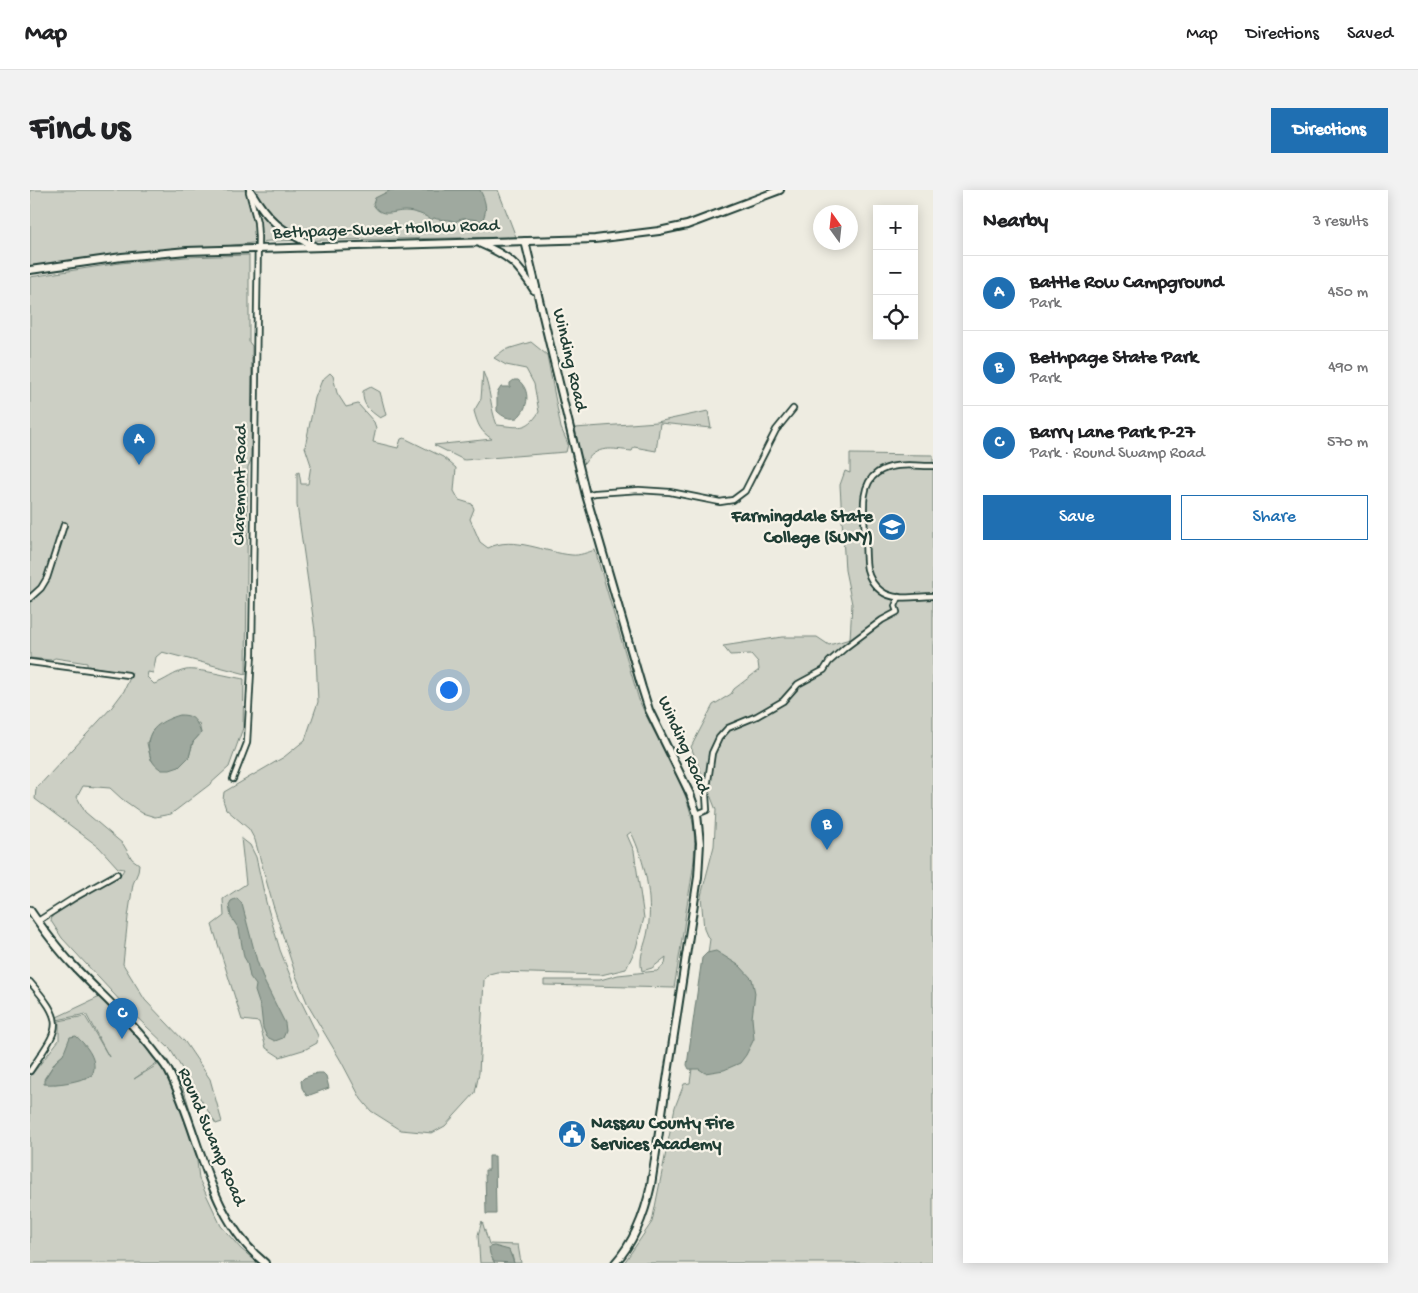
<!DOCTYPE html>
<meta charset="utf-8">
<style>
body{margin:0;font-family:"Gochi Hand",sans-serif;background:#f2f2f2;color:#202124}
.controls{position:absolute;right:15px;top:15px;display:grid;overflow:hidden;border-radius:0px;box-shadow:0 2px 12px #0003}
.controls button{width:45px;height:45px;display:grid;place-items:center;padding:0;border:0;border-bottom:1px solid #e0e0e0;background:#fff;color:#202124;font:25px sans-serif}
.compass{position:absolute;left:783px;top:15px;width:45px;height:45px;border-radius:50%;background:#fff;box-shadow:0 2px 12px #0003;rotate:345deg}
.you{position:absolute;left:418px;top:499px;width:18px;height:18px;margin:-12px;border:4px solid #fff;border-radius:50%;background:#1a73e8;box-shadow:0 0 0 8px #1a73e833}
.badge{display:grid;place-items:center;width:32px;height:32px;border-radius:50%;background:#1f6fb2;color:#fff;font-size:16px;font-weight:700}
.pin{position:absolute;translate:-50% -41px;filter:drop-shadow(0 1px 2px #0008)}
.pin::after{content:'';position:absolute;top:26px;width:18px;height:15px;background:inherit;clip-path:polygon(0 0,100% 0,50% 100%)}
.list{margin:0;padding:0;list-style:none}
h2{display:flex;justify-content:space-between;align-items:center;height:65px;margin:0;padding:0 20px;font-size:21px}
h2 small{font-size:16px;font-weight:400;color:#757577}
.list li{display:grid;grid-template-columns:32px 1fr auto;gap:15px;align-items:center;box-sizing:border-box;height:75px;padding:0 20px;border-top:1px solid #e0e0e0}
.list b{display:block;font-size:19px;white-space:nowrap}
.list p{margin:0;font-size:16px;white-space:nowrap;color:#757577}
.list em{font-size:16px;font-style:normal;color:#757577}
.actions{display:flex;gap:10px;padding:15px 20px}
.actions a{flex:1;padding:11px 0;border:1px solid #1f6fb2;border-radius:0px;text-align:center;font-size:18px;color:#1f6fb2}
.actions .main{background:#1f6fb2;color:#fff}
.icon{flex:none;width:28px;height:28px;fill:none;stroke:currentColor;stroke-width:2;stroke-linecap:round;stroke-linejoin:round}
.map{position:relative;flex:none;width:903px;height:1073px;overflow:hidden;border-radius:0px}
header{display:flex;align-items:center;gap:30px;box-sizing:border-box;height:70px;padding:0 25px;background:#fff;border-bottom:1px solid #e0e0e0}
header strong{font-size:24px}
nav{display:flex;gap:28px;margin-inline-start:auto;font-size:18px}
.intro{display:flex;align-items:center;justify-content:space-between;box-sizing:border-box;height:120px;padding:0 30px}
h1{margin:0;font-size:35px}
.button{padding:12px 22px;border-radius:0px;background:#1f6fb2;color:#fff;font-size:18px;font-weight:700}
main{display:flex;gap:30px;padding:0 30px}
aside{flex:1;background:#fff;border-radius:0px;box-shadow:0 2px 12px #0003}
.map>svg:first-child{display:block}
.green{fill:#cccfc4;stroke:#76867c;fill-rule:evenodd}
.water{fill:#9fa99f;stroke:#6c7e74}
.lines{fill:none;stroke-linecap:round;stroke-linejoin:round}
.street-casing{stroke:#1f3d34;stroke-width:8}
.secondary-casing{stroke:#1f3d34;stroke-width:10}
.street{stroke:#f7f3e8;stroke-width:4.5}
.secondary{stroke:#f7f3e8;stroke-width:6}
.labels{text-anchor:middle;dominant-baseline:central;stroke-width:4.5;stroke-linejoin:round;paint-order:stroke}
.street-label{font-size:18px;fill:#1f3d34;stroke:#f7f3e8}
.poi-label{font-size:18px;font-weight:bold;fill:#1f3d34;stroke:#f7f3e8;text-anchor:end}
</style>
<header>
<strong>Map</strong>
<nav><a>Map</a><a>Directions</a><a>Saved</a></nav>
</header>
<div class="intro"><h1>Find us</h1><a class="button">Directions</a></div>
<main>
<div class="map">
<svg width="903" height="1073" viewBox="0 0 903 1073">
<rect width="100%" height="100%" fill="#eeece1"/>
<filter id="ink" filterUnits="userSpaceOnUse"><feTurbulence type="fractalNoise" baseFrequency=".02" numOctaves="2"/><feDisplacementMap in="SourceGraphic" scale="10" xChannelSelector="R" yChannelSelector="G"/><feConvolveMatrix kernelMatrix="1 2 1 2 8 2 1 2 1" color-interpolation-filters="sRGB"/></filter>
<g filter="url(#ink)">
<g class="green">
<path d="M0 0H468L486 47 239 51 0 79Z"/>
<path d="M219 65V152L222 156 221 270 218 277 216 484 132 462 126 467 123 483 118 482 117 487 124 494C135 491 144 482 156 480 167 478 201 487 214 489L213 538 199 577 179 595 141 624 125 627 112 623 92 609 80 598 53 596 47 607 55 622 93 654 102 669 109 674 108 682 103 694 98 727 93 774 115 810 155 852 180 889 192 932 186 934 140 859 94 815 32 748 21 731 22 726 92 683 94 679 88 678 69 657 5 609 6 599 82 517 94 501 102 483 57 476V473L25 468 21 470 0 468V87L90 73 156 67ZM169 533 171 543 163 552 159 567 149 577 121 570 117 553 122 541Z"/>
<path d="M501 152 517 165 531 238 538 254 536 262 434 270 404 255 462 249C450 241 448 235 444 221L451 209 453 182C461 199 460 218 467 235 489 237 497 241 509 222L504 194 496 179 476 175 464 168 474 160Z"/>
<path d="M300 183 303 186 307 203 316 217 328 214 344 232 346 238 343 252 368 258 371 249 374 248 413 267 426 278 424 301 429 310 442 314 444 319 440 329 450 352 458 358C484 345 515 363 542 365 549 366 558 362 565 360L609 510C625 548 651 584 661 624 669 655 662 685 657 715 653 743 649 770 644 798L514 795V790H570L588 785 627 781 635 774 636 767 622 778 612 781C608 766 616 754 618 740 623 708 615 671 601 642L597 645 604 661 614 728 606 758 596 779 571 785 467 782 459 784 454 790 449 883 445 903 415 936 402 943 371 940 341 921 331 909 311 871 279 817 266 786 243 715 225 650 219 639 196 619 193 610 194 602 254 567 275 550 288 512 285 441 267 315V283L269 282 271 294H278L281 275 275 257 285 208 292 190Z"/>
<path d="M341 197 350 202 356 225 350 228C339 220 332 215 333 201Z"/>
<path d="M678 221 681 238 630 233 626 261 604 257 602 261C582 259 567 254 554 274L551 271 545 238 627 232Z"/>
<path d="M820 264 903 265V1073H594L622 1032 645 917 654 894 660 893 680 749 677 746 674 739 671 706 684 656 686 620 661 557 683 515 701 504 704 499 729 480 728 472 721 464 700 465 693 456 752 447H787L799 455 820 449 822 414 815 380 810 295 815 281 820 283Z"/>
<path d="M211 648 220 655 226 667 236 712 250 760 267 803 288 846 287 853 276 859 250 867 236 858 229 832 212 830 182 735 194 726 193 709 216 694Z"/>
<path d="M74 805 131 870 104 889 137 869 154 900 162 926 169 989 191 1036 211 1059 228 1073H0V887L29 850V831L55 826 79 867 56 824 27 830V827ZM33 865 57 888 25 894 14 889 26 871Z"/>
<path d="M452 1031 459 1054 488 1055 491 1073H484L482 1065 464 1072 465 1073H450L448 1045Z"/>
</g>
<g class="water">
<path d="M361 0H450C455 10 458 18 453 29V31L449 32 448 30C440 29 432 27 425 32 418 28 411 31 404 28L401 30C396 25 383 21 375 21 363 21 351 29 343 14L345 8Z"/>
<path d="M484 190H488C501 200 499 218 487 228 478 229 473 227 467 221V203L471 197H480V193Z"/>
<path d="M150 525C165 525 166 531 171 543L163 552 159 567 149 577 140 580H132C123 575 121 570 119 561 114 539 133 530 150 525Z"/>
<path d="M207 708 212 714 227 771 235 793 255 833 256 841 253 848 245 851 237 847 233 838 231 819 225 801 226 795 220 787 217 772 214 767 209 739 201 727 199 715 201 711Z"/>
<path d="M686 761 710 776 722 789 725 803 722 828 724 849 716 865 710 873 694 880 675 883 669 879H659L657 875 672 768 677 763Z"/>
<path d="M46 846C57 856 69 871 62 885 49 892 28 895 14 894V890L26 871 33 865 40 847Z"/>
<path d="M287 883H293L296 886 299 898 277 906 272 898 271 891 274 888Z"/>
<path d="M459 966H465L466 1024H456L455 980H459Z"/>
<path d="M464 1056 479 1060 484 1073 464 1072 460 1064 459 1057Z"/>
</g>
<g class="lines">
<defs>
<g id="street">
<path d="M903 276C885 276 862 272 847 283 828 296 835 328 835 348 836 358 835 369 837 379 839 387 844 396 851 401 865 412 887 406 903 406"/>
<path d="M556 305 565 303 609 300 640 302 690 312 703 310 715 301 746 240 763 219"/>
<path d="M0 408 11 398 17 388 34 335"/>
<path d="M0 472 98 485"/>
<path d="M203 589 217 553 222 463 228 47 227 32 219 2"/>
<path d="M667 624 677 620 676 605 682 563 689 548 698 538 727 526 753 511 768 494 794 480 799 472 816 457 852 430 867 422 865 416 869 407"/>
<path d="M8 731 44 708 87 684"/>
<path d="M0 792C37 835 29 837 0 881"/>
</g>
<g id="secondary">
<path d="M220 0C239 32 250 40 284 56"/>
<path d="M495 51 556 305 612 498 619 520 660 604 667 624 670 653 668 687 621 995C615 1023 605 1051 585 1073"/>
<path d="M451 54C479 66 488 74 504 100"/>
<path d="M0 80 92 67 157 61 565 49 629 41 657 35 750 0"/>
<path d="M0 720C13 739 27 758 42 774 69 803 99 828 123 860 128 867 135 874 139 882 171 945 177 1026 235 1073"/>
</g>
</defs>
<use href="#street" class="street-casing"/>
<use href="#secondary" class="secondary-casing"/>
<use href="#street" class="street"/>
<use href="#secondary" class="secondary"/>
</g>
</g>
<defs>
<symbol id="university-disc" viewBox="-11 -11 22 22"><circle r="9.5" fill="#1f6fb2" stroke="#f7f3e8"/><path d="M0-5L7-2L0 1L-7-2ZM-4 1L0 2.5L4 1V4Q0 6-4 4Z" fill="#fff"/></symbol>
<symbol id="civic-disc" viewBox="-11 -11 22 22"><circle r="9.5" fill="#1f6fb2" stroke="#f7f3e8"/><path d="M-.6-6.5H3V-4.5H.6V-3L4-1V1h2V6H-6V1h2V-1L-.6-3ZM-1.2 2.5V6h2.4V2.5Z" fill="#fff"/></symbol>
</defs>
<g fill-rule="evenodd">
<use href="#university-disc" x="846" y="321" width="32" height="32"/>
<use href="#civic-disc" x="526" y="928" width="32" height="32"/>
</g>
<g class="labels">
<g class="street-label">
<text transform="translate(356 40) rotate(-2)">Bethpage-Sweet Hollow Road</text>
<text transform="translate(539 170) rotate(77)">Winding Road</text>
<text transform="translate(211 295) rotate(-89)">Claremont Road</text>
<text transform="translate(653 555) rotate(66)">Winding Road</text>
<text transform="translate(181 947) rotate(67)">Round Swamp Road</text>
</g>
<g class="poi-label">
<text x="843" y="327">Farmingdale State<tspan x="843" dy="21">College (SUNY)</tspan></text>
<text x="561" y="934" text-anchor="start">Nassau County Fire<tspan x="561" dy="21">Services Academy</tspan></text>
</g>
</g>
</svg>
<div class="controls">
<button>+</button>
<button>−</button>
<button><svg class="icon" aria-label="locate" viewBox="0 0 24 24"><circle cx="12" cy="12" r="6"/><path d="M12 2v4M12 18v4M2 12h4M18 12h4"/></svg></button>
</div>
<svg class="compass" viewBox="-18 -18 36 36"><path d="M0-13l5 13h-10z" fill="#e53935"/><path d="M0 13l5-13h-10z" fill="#757577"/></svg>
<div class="you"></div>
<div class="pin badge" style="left:109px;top:275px">A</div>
<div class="pin badge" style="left:797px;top:660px">B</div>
<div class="pin badge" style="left:92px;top:849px">C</div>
</div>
<aside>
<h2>Nearby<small>3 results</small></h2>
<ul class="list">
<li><span class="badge">A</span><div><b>Battle Row Campground</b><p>Park</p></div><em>450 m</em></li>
<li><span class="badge">B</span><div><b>Bethpage State Park</b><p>Park</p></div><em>490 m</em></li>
<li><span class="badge">C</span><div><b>Barry Lane Park P-27</b><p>Park · Round Swamp Road</p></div><em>570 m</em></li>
</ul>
<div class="actions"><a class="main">Save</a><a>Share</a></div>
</aside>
</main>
